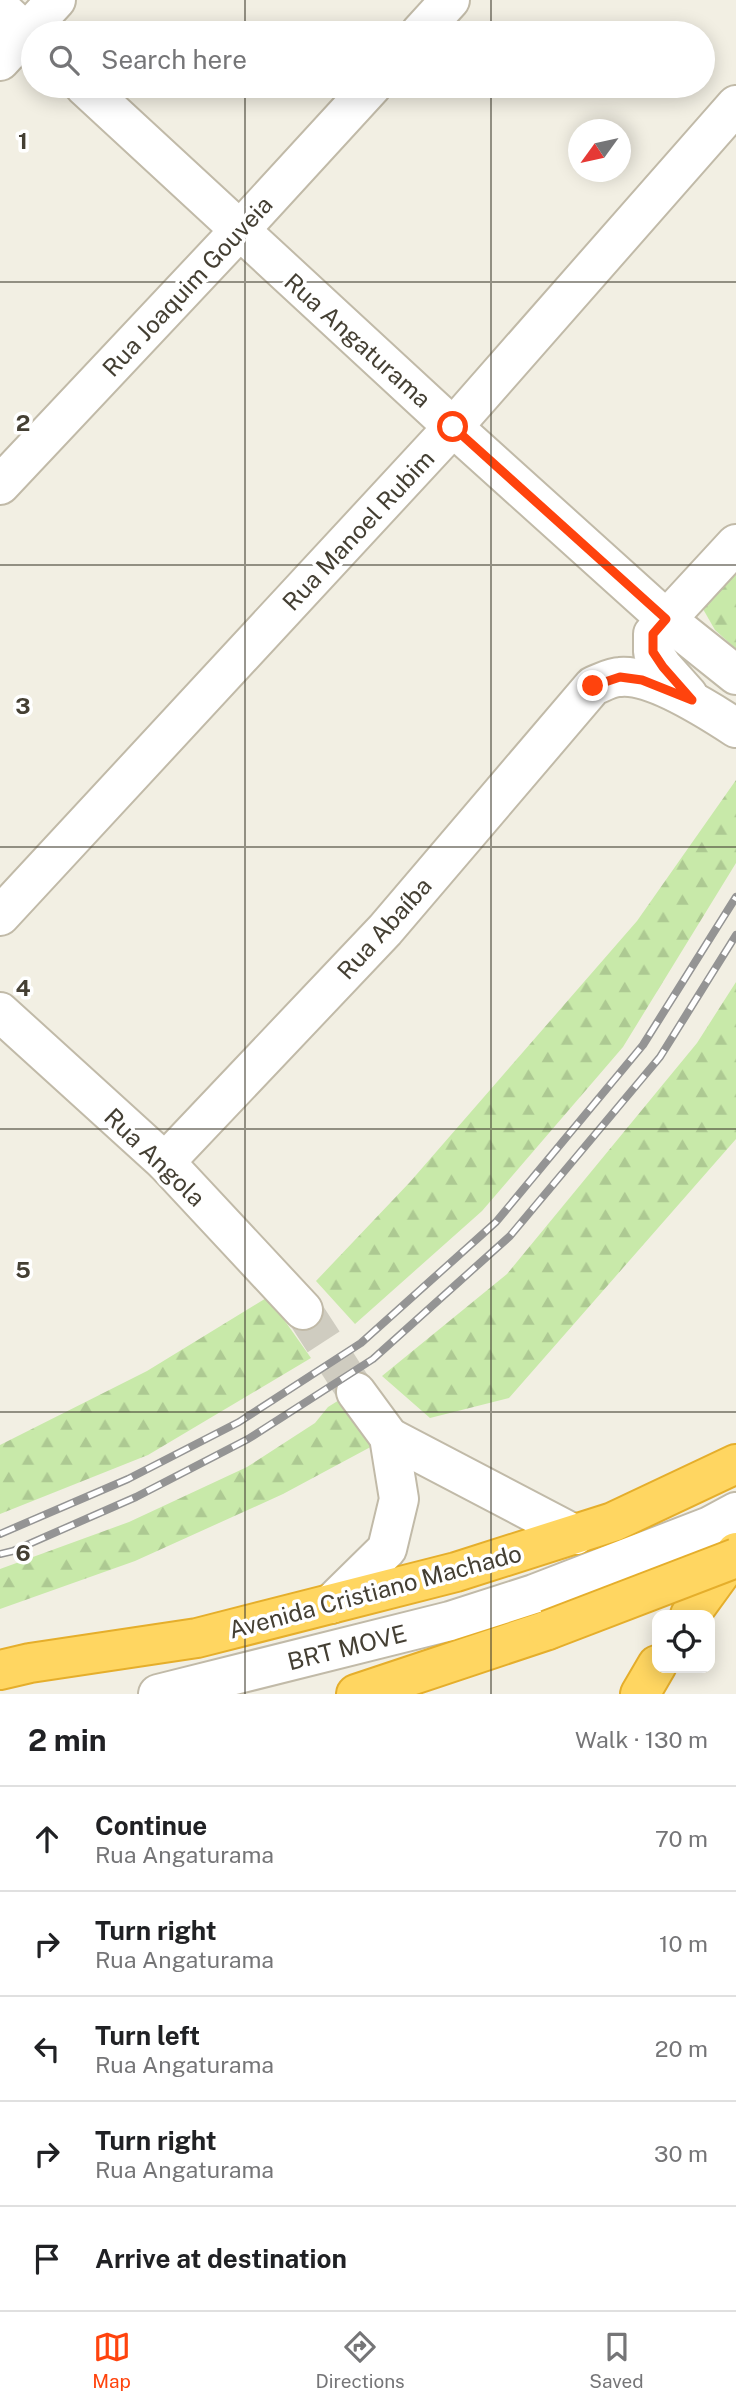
<!DOCTYPE html>
<meta charset="utf-8">
<style>
body{margin:0;font-family:"Public Sans",sans-serif;background:#f2f2f2;color:#202124}
.controls{position:absolute;right:21px;bottom:21px;display:grid;overflow:hidden;border-radius:14px;box-shadow:0 4px 18px #0003}
.controls button{width:63px;height:63px;display:grid;place-items:center;padding:0;border:0;border-bottom:2px solid #e0e0e0;background:#fff;color:#202124;font:35px sans-serif}
.compass{position:absolute;left:568px;top:119px;width:63px;height:63px;border-radius:50%;background:#fff;box-shadow:0 4px 18px #0003;rotate:237deg}
.stop{position:absolute;width:21px;height:21px;margin:-16px;border:5px solid #ff430d;border-radius:50%;background:#fff}
.stop.end{background:#ff430d;border-color:#fff;box-shadow:0 2px 7px #0008}
.list{margin:0;padding:0;list-style:none}
h2{display:flex;justify-content:space-between;align-items:center;height:91px;margin:0;padding:0 28px;font-size:30px}
h2 small{font-size:23px;font-weight:400;color:#757577}
.list li{display:grid;grid-template-columns:46px 1fr auto;gap:21px;align-items:center;box-sizing:border-box;height:105px;padding:0 28px;border-top:2px solid #e0e0e0}
.list b{display:block;font-size:26px;white-space:nowrap}
.list p{margin:0;font-size:23px;white-space:nowrap;color:#757577}
.list em{font-size:23px;font-style:normal;color:#757577}
.icon{flex:none;width:38px;height:38px;fill:none;stroke:currentColor;stroke-width:2;stroke-linecap:round;stroke-linejoin:round}
.map{position:relative;flex:none;width:736px;height:1694px;overflow:hidden}
.search{position:absolute;background:#fff;box-shadow:0 4px 18px #0003;left:21px;right:21px;top:21px;height:77px;display:flex;align-items:center;gap:18px;box-sizing:border-box;padding:0 24px;border-radius:38px;color:#757577;font-size:26px}
.sheet{height:616px;background:#fff}
nav{display:flex;justify-content:space-around;align-items:center;box-sizing:border-box;height:98px;border-top:2px solid #e0e0e0;background:#fff;font-size:19px;color:#757577}
nav a{display:grid;justify-items:center;gap:4px}
nav .on{color:#ff430d}
.map>svg:first-child{display:block}
.forest{fill:url(#forest-firs)}
.lines{fill:none;stroke-linecap:round;stroke-linejoin:round}
.minor-tunnel{stroke:#cfccc0;stroke-width:38;stroke-dasharray:38 19;stroke-linecap:butt}
.minor-casing{stroke:#c1baa8;stroke-width:42}
.highway-casing{stroke:#e5ae2b;stroke-width:42}
.minor{stroke:#fff;stroke-width:38}
.highway{stroke:#ffd661;stroke-width:38}
.rail-casing{stroke:#949494;stroke-width:8}
.rail{stroke:#fff;stroke-width:5;stroke-dasharray:16;stroke-linecap:butt}
.highway-bridge-casing{stroke:#e5ae2b;stroke-width:42;stroke-linecap:butt}
.highway-bridge{stroke:#ffd661;stroke-width:38}
.route{stroke:#ff430d;stroke-width:9}
.grid{fill:none;stroke:#443f33;stroke-width:2;stroke-opacity:0.55}
.labels{text-anchor:middle;dominant-baseline:central;stroke-width:7;stroke-linejoin:round;paint-order:stroke}
.street-label{font-size:24px;fill:#443f33;stroke:#fff}
.grid-label{font-size:23px;text-anchor:middle;font-weight:bold;fill:#443f33;stroke:#fff;stroke-width:7;stroke-linejoin:round;paint-order:stroke}
</style>
<div class="map">
<svg width="736" height="1694" viewBox="0 0 736 1694">
<defs>
<pattern id="forest-firs" width="22" height="20" patternUnits="userSpaceOnUse" patternTransform="scale(1.75)"><rect width="22" height="20" fill="#c8e9a9"/><path d="M5 1l3.5 6h-7zM16 11l3.5 6h-7z" fill="#adc992"/></pattern>
</defs>
<rect width="100%" height="100%" fill="#f2efe3"/>
<g class="forest">
<path d="M736 573V649L715 630 703 609Z"/>
<path d="M736 780V863L623 1047 482 1211 355 1324 316 1281 410 1182 637 921Z"/>
<path d="M736 982V1139L509 1398 430 1418 382 1376 507 1274 697 1043Z"/>
<path d="M268 1297 311 1358 148 1455 0 1514V1445L147 1371Z"/>
<path d="M344 1397 378 1443 283 1494 135 1561 0 1609V1569L129 1522 247 1467 315 1423 328 1407Z"/>
</g>
<g class="lines">
<path class="minor-tunnel" d="M303 1310 356 1392"/>
<defs>
<g id="minor">
<path d="M0 8 33 39"/>
<path d="M420 33 450 0"/>
<path d="M0 61 56 0"/>
<path d="M84 86 453 427 666 619 736 675"/>
<path d="M0 485 239 231 372 86"/>
<path d="M688 695 663 667 653 652V634L736 544"/>
<path d="M0 916 453 427 736 105"/>
<path d="M0 1012 165 1162 303 1310"/>
<path d="M165 1162 385 930 593 686C601 683 611 677 620 677 652 674 710 711 736 728"/>
<path d="M389 1437 576 1535"/>
<path d="M331 1604 387 1549 399 1499 389 1437 356 1392"/>
<path d="M158 1694 450 1621 534 1594 710 1526 736 1512"/>
</g>
<g id="highway">
<path d="M690 1615 736 1552"/>
<path d="M0 1670 30 1663 197 1638 456 1572 613 1522 736 1464"/>
<path d="M356 1694 548 1630"/>
<path d="M640 1694 657 1665"/>
</g>
</defs>
<use href="#minor" class="minor-casing"/>
<use href="#highway" class="highway-casing"/>
<use href="#minor" class="minor"/>
<use href="#highway" class="highway"/>
<defs>
<g id="rail">
<path d="M0 1534 128 1479 239 1422 361 1343 496 1222 643 1045 736 897"/>
<path d="M0 1554 13 1551 136 1497 248 1439 373 1359 510 1236 660 1057 736 935"/>
</g>
</defs>
<use href="#rail" class="rail-casing"/>
<use href="#rail" class="rail"/>
<defs>
<path id="highway-bridge" d="M548 1630 736 1558"/>
</defs>
<use href="#highway-bridge" class="highway-bridge-casing"/>
<use href="#highway-bridge" class="highway-bridge"/>
</g>
<g class="lines">
<path class="route" d="M453 427 666 619 653 634V652L663 667 692 700 642 680 620 677 593 686"/>
</g>
<path class="grid" d="M245 0V33M491 0V33M245 86V1694M491 86V1694M0 282H736M0 565H736M0 847H736M0 1129H736M0 1412H736"/>
<g class="labels">
<g class="street-label">
<text transform="translate(187 286) rotate(-47)">Rua Joaquim Gouveia</text>
<text transform="translate(358 340) rotate(42)">Rua Angaturama</text>
<text transform="translate(358 530) rotate(-47)">Rua Manoel Rubim</text>
<text transform="translate(384 928) rotate(-48)">Rua Abaíba</text>
<text transform="translate(155 1157) rotate(44)">Rua Angola</text>
<text transform="translate(375 1591) rotate(-15)">Avenida Cristiano Machado</text>
<text transform="translate(347 1647) rotate(-14)">BRT MOVE</text>
</g>
</g>
<g class="grid-label">
<text x="23" y="149">1</text>
<text x="23" y="431">2</text>
<text x="23" y="714">3</text>
<text x="23" y="996">4</text>
<text x="23" y="1278">5</text>
<text x="23" y="1561">6</text>
</g>
</svg>
<div class="controls">
<button><svg class="icon" aria-label="locate" viewBox="0 0 24 24"><circle cx="12" cy="12" r="6"/><path d="M12 2v4M12 18v4M2 12h4M18 12h4"/></svg></button>
</div>
<svg class="compass" viewBox="-18 -18 36 36"><path d="M0-13l5 13h-10z" fill="#e53935"/><path d="M0 13l5-13h-10z" fill="#757577"/></svg>
<div class="stop" style="left:453px;top:427px"></div>
<div class="stop end" style="left:593px;top:686px"></div>
<div class="search"><svg class="icon" aria-label="search" viewBox="0 0 24 24"><circle cx="10" cy="10" r="6"/><path d="M15 15l6 6"/></svg>Search here</div>
</div>
<section class="sheet">
<h2>2 min<small>Walk · 130 m</small></h2>
<ul class="list">
<li><svg class="icon" aria-label="ahead" viewBox="0 0 24 24"><path d="M12 20V5M6 11l6-6 6 6"/></svg><div><b>Continue</b><p>Rua Angaturama</p></div><em>70 m</em></li>
<li><svg class="icon" aria-label="right" viewBox="0 0 24 24"><path d="M7 20v-9h11M14 6l5 5-5 5"/></svg><div><b>Turn right</b><p>Rua Angaturama</p></div><em>10 m</em></li>
<li><svg class="icon" aria-label="left" viewBox="0 0 24 24"><path d="M17 20v-9H6M10 6l-5 5 5 5"/></svg><div><b>Turn left</b><p>Rua Angaturama</p></div><em>20 m</em></li>
<li><svg class="icon" aria-label="right" viewBox="0 0 24 24"><path d="M7 20v-9h11M14 6l5 5-5 5"/></svg><div><b>Turn right</b><p>Rua Angaturama</p></div><em>30 m</em></li>
<li><svg class="icon" aria-label="arrive" viewBox="0 0 24 24"><path d="M6 21V4h12l-3 4 3 4H6"/></svg><div><b>Arrive at destination</b></div></li>
</ul>
</section>
<nav>
<a class="on"><svg class="icon" aria-label="map" viewBox="0 0 24 24"><path d="M3 6l6-2 6 2 6-2v14l-6 2-6-2-6 2zM9 4v14M15 6v14"/></svg>Map</a>
<a><svg class="icon" aria-label="directions" viewBox="0 0 24 24"><path d="M12 3l9 9-9 9-9-9zM9 14v-3h6M13 9l2 2-2 2"/></svg>Directions</a>
<a><svg class="icon" aria-label="saved" viewBox="0 0 24 24"><path d="M7 4h10v16l-5-4-5 4z"/></svg>Saved</a>
</nav>
